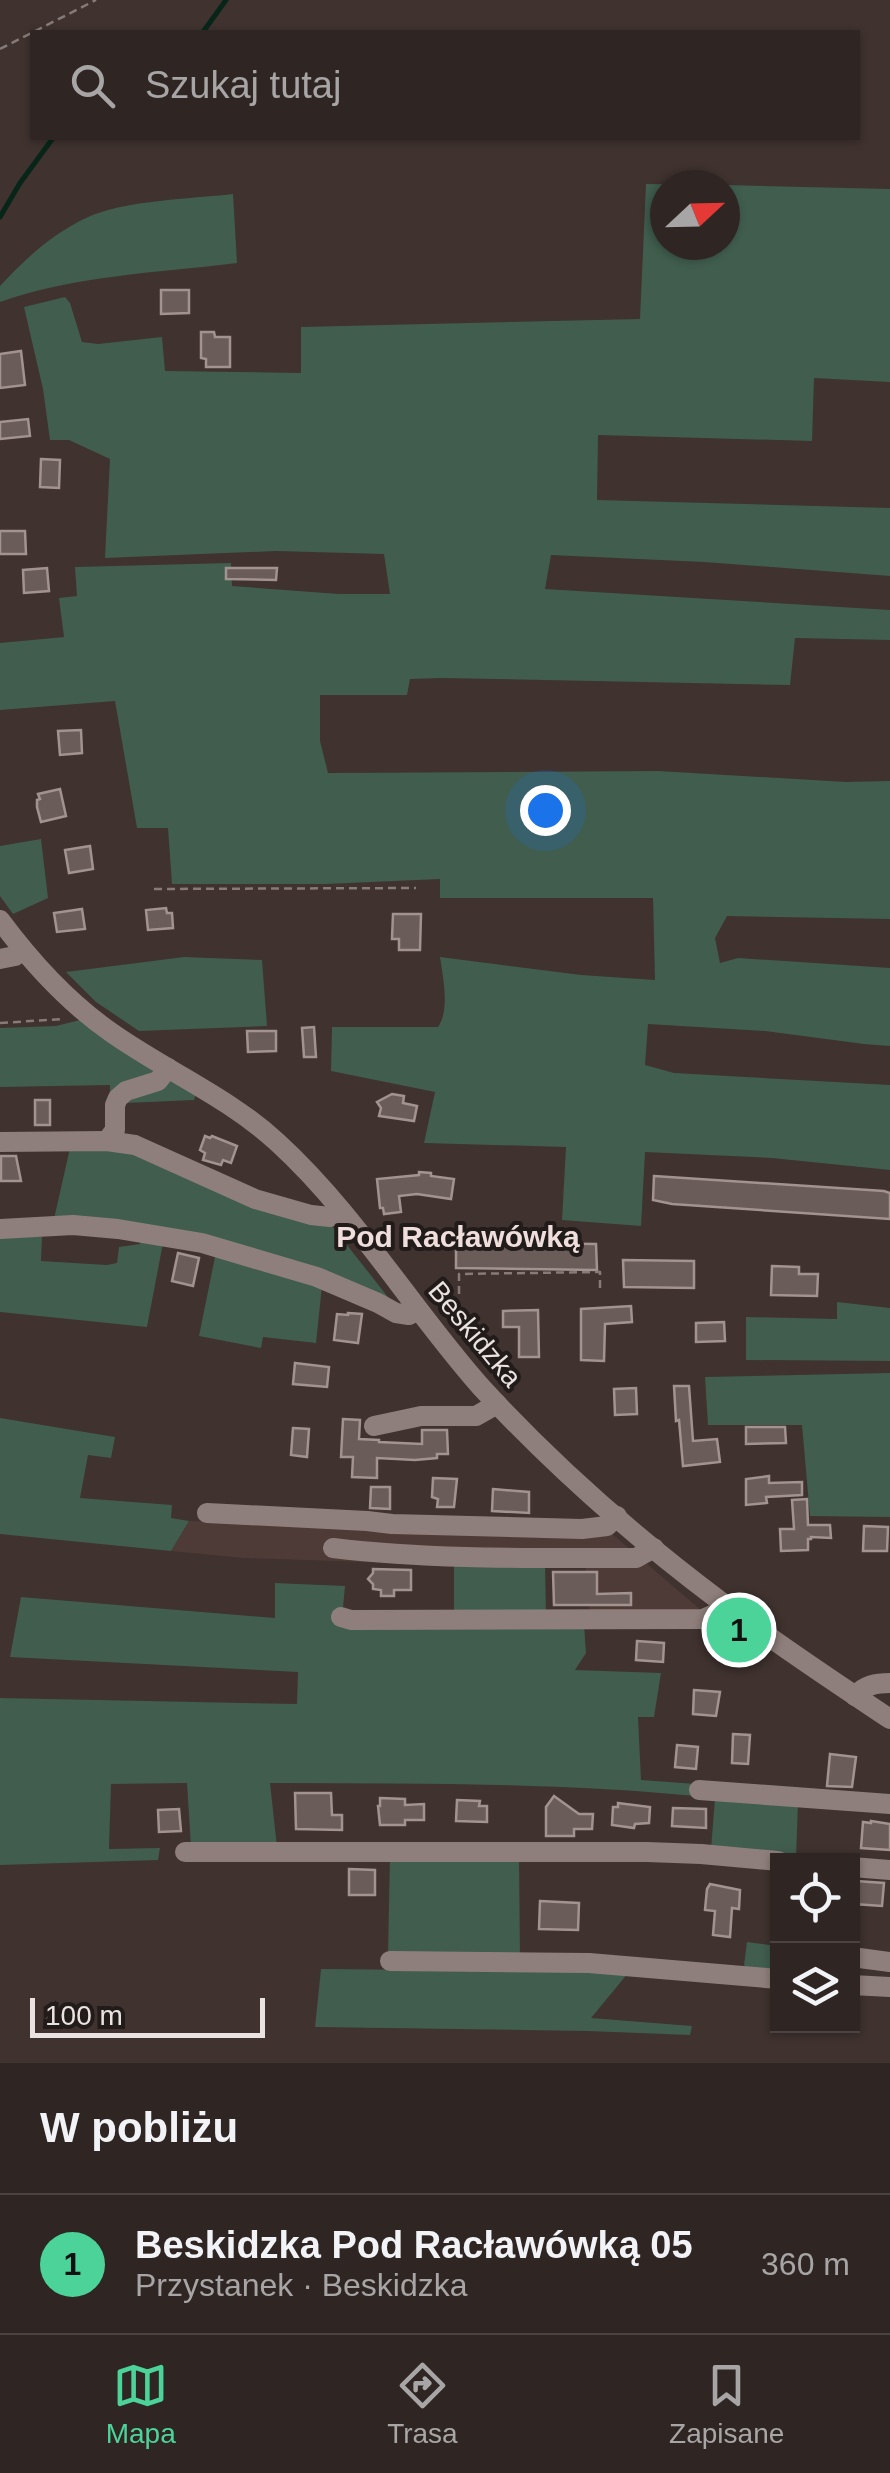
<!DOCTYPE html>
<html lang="pl">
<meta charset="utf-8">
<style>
body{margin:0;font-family:Arial,sans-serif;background:#372e2b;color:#f1f3f6}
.controls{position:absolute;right:30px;bottom:30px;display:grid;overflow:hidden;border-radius:0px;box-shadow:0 2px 8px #0004}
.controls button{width:90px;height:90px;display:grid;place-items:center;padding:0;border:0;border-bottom:2px solid #4a4341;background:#2f2623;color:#f1f3f6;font:50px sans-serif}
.compass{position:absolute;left:650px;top:170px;width:90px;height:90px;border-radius:50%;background:#2f2623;box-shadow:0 2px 8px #0004;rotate:68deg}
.scale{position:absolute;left:30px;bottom:25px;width:235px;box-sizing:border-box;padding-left:10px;border:5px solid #ebe3e1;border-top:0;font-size:28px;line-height:35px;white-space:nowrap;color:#ebe3e1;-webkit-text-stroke:8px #211b1a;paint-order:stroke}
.you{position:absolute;left:545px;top:810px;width:35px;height:35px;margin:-25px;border:8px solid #fff;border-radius:50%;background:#1a73e8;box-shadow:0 0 0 15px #1a73e833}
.badge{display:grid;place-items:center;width:65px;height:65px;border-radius:50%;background:#4cd39a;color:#111;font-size:32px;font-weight:700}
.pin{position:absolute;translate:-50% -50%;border:5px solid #fff;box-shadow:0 2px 10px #0006}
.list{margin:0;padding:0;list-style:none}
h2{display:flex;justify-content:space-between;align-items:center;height:130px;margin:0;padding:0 40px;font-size:42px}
h2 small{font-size:32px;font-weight:400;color:#a7a5a6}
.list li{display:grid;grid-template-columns:65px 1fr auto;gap:30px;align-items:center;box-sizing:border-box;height:140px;padding:0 40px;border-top:2px solid #4a4341}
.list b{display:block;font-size:38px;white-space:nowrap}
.list p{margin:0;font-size:32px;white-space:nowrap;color:#a7a5a6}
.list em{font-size:32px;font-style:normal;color:#a7a5a6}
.icon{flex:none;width:55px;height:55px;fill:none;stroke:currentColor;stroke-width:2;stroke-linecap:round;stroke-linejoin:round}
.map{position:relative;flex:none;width:890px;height:2063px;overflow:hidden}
.search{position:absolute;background:#2f2623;box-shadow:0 2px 8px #0004;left:30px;right:30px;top:30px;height:110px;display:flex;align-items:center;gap:25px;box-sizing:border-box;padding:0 35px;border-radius:0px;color:#a7a5a6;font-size:38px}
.sheet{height:270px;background:#2f2623}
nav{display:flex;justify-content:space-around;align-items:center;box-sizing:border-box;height:140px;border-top:2px solid #4a4341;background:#2f2623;font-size:28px;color:#a7a5a6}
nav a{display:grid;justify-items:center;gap:5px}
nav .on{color:#4cd39a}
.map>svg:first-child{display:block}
.built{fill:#4e3b37}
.green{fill:#405d4e}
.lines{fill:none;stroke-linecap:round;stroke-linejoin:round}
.stream{stroke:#072619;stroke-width:5}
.building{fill:#6a5c59;stroke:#a29390;stroke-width:2.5}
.path{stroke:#867b79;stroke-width:2.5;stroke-dasharray:8 5;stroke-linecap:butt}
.minor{stroke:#8f7f7c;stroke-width:20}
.labels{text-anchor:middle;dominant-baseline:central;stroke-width:8;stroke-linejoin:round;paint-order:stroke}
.street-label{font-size:28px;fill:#ebe3e1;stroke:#211b1a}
.neighbourhood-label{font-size:30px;font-weight:bold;fill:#efdedb;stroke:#211b1a}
</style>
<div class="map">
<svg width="890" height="2063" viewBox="0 0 890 2063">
<rect width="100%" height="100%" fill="#3f322f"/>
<path class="built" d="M189 1521 349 1528 611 1533 702 1611 590 1616 585 1562 454 1565 244 1558 171 1551Z"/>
<g class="green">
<path d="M646 184 709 185H665V245H725V185L890 189V382L814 378 812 441 598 435 597 500 890 508V576L704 562 551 555 545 589 890 610V640L795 638 790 685 442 678 410 679 407 695H320V741L328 773 658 771 846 782 890 781V919L727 916 715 938 720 963 738 958 890 968V1046L864 1044 765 1031 648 1024 645 1065 674 1073 890 1085V1170L772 1158 645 1152 641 1226 562 1220 566 1147 424 1143 435 1092 331 1071 332 1027H438C450 1010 443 977 440 957L581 975 655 980 653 898H440V879L326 884H172L168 828H137L115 701 0 710V643L64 637 59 598 77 596 75 567 231 563 232 586 339 594H390L384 554 276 551 105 558 110 459 69 440H50L43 389 24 307 65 297 70 303 82 342 98 344 162 337 165 371 301 373V327L640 319Z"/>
<path d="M233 194 237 263C158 273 76 275 0 302V286C25 259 52 234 86 218 124 200 190 199 233 194Z"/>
<path d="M41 839 48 898 13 914 0 896V846Z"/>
<path d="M184 957 262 960 267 1026 139 1031 96 1002 66 972Z"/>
<path d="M80 1020 146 1064 155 1073 110 1097V1085L0 1087V1028L56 1026Z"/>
<path d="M167 1079 196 1094 194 1100 125 1103Z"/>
<path d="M70 1148 129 1150 332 1226 395 1306 348 1283 54 1219Z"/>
<path d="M0 1237H42L41 1261 107 1265 117 1263 119 1247 140 1244 141 1237 163 1243 147 1327 0 1312Z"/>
<path d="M216 1252 322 1286 316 1343 263 1337 261 1348 199 1336Z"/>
<path d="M837 1302 890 1308V1361L746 1360V1317L837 1319Z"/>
<path d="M890 1373V1517L810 1516 802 1425H708L705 1377Z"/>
<path d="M0 1418 115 1437 111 1458 88 1455 80 1498 172 1505 171 1518 189 1521 171 1551 0 1534Z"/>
<path d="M545 1564 546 1614 454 1615V1565Z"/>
<path d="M275 1583 345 1586 342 1619 584 1624 586 1653 575 1670 661 1673 654 1717H638L641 1780 696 1784 695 1796C554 1782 411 1784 270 1783L277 1847H191L187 1783 111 1784 109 1849 160 1848 158 1860 0 1865V1698L297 1704 298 1672 10 1657 21 1597 275 1618Z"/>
<path d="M715 1799 798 1802 796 1859 711 1849Z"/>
<path d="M390 1856 519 1857 520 1957 388 1954Z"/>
<path d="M747 1942 777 1946V1975L750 1972 744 1965Z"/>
<path d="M321 1969 629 1972 591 2018 692 2026 690 2035 588 2031 315 2027Z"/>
</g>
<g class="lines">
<g class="stream">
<path d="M203 32 226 0"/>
<path d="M0 217 20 183 53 138"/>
</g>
</g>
<g class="building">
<path d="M161 290H189V313L161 314Z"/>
<path d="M201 332H214L215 337H230V367H206V359L201 358Z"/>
<path d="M21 351 25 385 0 388V354Z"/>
<path d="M28 419 30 436 0 439V422Z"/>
<path d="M41 459 60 460 59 488 40 487Z"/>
<path d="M0 531H25L26 554H0Z"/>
<path d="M47 568 49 591 24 593 23 570Z"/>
<path d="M226 568H277L276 580 226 579Z"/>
<path d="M81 730 82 753 60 755 58 731Z"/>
<path d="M60 789 66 816 41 822 37 807V800L40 799 38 794Z"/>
<path d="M90 846 93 869 69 873 65 850Z"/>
<path d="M166 908 167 913H172L173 928 148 930 146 910Z"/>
<path d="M82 909 85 929 57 932 54 913Z"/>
<path d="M393 914H421L420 950H399V939H392Z"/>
<path d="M314 1027 316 1057H304L302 1028Z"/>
<path d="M247 1031H276V1051L248 1052Z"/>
<path d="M392 1094 404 1096 403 1103 417 1106 414 1121 379 1116 381 1108 377 1102Z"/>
<rect x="35" y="1100" width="15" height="25"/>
<path d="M205 1136 210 1138 212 1136 237 1146 231 1163 223 1160 221 1165 203 1160 205 1153 200 1150Z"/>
<path d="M1 1156H16L21 1181H1Z"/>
<path d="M419 1172 431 1173V1176L454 1179 451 1199 417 1194 399 1196 401 1212 384 1214 383 1208H380L377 1179 419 1175Z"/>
<path d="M654 1176 884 1191 890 1193V1219L672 1204 653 1200Z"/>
<path d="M456 1242 596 1244 597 1270 456 1268Z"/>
<path d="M178 1253 199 1258 193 1286 172 1281Z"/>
<path d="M623 1260 694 1261V1288L624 1287Z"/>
<path d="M772 1266 799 1267V1274H818L817 1296 771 1295Z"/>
<path d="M631 1306 632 1322 605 1324 604 1361 581 1360V1309Z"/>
<path d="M538 1310 539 1357H519V1327H503V1311Z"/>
<path d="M348 1313 362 1314 358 1343 334 1340 337 1314 348 1315Z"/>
<path d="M724 1322 725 1341 696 1342V1323Z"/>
<path d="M295 1363 329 1367 327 1387 293 1384Z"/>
<path d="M674 1386H689L693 1441 717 1439 720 1462 683 1466 679 1420 676 1421Z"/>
<path d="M636 1388 637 1414 615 1415 614 1389Z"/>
<path d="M343 1419 360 1420 359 1439 379 1440V1442L422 1444V1430H447L448 1454H437V1458L415 1460 377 1458V1478L352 1477 353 1457H341Z"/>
<path d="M746 1427H785L786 1443 746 1444Z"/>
<path d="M293 1428 309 1429 307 1457 291 1455Z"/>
<path d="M769 1476V1483L802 1482V1495L766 1497 767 1503 746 1505V1479Z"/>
<path d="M433 1478 457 1479 454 1507H437L438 1499 432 1497Z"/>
<path d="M371 1487H390V1509L370 1508Z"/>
<path d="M493 1489 529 1492V1513L492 1511Z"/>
<path d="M807 1499 808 1525H830L831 1538 811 1537V1539H808V1550L781 1551 780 1529H794L792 1500Z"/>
<path d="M864 1526 888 1527 887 1551H863Z"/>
<path d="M373 1569 411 1570V1590H394V1596H381V1590L373 1589V1584L368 1579 373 1573Z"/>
<path d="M553 1572H597V1594L631 1593V1605H554Z"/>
<path d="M637 1641 664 1643 663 1662 636 1660Z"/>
<path d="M694 1690 720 1692 716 1716 693 1714Z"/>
<path d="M733 1734 750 1735 748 1764 732 1763Z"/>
<path d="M677 1745 698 1747 696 1769 675 1767Z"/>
<path d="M830 1754 856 1757 852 1787 827 1786Z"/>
<path d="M295 1793H331L332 1815H342V1830L296 1829Z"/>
<path d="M554 1796 579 1814H593L592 1829H574V1836H546V1807Z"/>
<path d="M380 1798 405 1799V1805L424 1804V1820H405V1825H380L378 1806H380Z"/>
<path d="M457 1800 480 1801 479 1806H487V1822L456 1821Z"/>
<path d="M618 1803 650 1807 649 1823 635 1824 634 1828 612 1825 613 1807H618Z"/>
<path d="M673 1808 706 1809V1828L672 1826Z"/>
<path d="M179 1809 181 1831 159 1832 158 1810Z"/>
<path d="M871 1821 890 1824V1850L861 1848 863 1822 871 1823Z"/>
<path d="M349 1869 375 1870V1895H349Z"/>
<path d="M856 1881 884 1883 882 1906 854 1904Z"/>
<path d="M710 1884 740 1890 739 1909 732 1908 730 1937 713 1935 715 1911 705 1910 707 1889Z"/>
<path d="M540 1901 579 1903 578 1930 539 1929Z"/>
</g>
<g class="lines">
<g class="path">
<path d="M0 49 96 0"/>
<path d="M154 889 416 888"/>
<path d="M0 1023 63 1019"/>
<path d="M459 1294V1274L600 1272V1291"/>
</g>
<g class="minor">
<path d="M0 920C32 963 67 1002 112 1033 166 1071 228 1097 277 1142 355 1213 411 1308 481 1387 552 1464 636 1538 720 1601 775 1643 833 1681 890 1719"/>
<path d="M0 959 15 956 23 950"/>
<path d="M107 1141 115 1130V1105L118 1098 126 1091 158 1081 168 1068"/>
<path d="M0 1142 107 1141 135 1145 255 1199 311 1215 330 1217 341 1212"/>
<path d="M0 1229 73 1225 118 1229 202 1243 317 1277 378 1303 396 1313 409 1315 418 1310"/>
<path d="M374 1426 421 1416H476L497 1404"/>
<path d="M207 1513 367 1521 392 1524 582 1529 607 1526 617 1516"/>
<path d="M333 1548C434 1560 535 1558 636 1558L654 1548"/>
<path d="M341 1617 351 1620 703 1619 717 1613 723 1603"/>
<path d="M855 1696C865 1685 876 1683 890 1683"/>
<path d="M699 1790 890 1804"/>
<path d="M185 1852H647L701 1854 778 1861"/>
<path d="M852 1867 890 1870"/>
<path d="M852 1957 890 1962"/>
<path d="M390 1961 589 1963 778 1979"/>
<path d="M852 1985 890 1987"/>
</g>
</g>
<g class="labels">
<g class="street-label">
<text transform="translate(475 1334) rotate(50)">Beskidzka</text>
</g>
<g class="neighbourhood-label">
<text x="458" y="1236">Pod Racławówką</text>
</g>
</g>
</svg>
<div class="controls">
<button><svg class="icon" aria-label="locate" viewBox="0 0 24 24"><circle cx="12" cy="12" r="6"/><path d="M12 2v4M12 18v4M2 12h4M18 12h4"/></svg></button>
<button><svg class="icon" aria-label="layers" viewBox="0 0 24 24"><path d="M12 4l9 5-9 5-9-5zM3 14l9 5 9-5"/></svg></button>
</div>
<svg class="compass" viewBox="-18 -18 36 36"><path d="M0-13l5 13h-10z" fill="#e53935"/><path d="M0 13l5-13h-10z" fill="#a7a5a6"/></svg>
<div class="scale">100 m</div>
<div class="you"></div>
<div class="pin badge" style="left:739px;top:1630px">1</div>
<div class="search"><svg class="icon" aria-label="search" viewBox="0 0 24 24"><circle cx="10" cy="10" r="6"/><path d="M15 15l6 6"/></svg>Szukaj tutaj</div>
</div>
<section class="sheet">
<h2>W pobliżu<small></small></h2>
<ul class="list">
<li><span class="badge">1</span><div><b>Beskidzka Pod Racławówką 05</b><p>Przystanek · Beskidzka</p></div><em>360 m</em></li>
</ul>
</section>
<nav>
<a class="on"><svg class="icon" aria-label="map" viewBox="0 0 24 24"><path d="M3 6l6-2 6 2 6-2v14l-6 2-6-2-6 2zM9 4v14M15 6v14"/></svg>Mapa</a>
<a><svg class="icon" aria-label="directions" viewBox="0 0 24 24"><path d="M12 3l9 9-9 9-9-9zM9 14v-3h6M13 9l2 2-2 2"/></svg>Trasa</a>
<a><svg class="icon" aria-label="saved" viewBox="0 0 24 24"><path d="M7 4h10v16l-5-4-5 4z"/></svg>Zapisane</a>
</nav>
